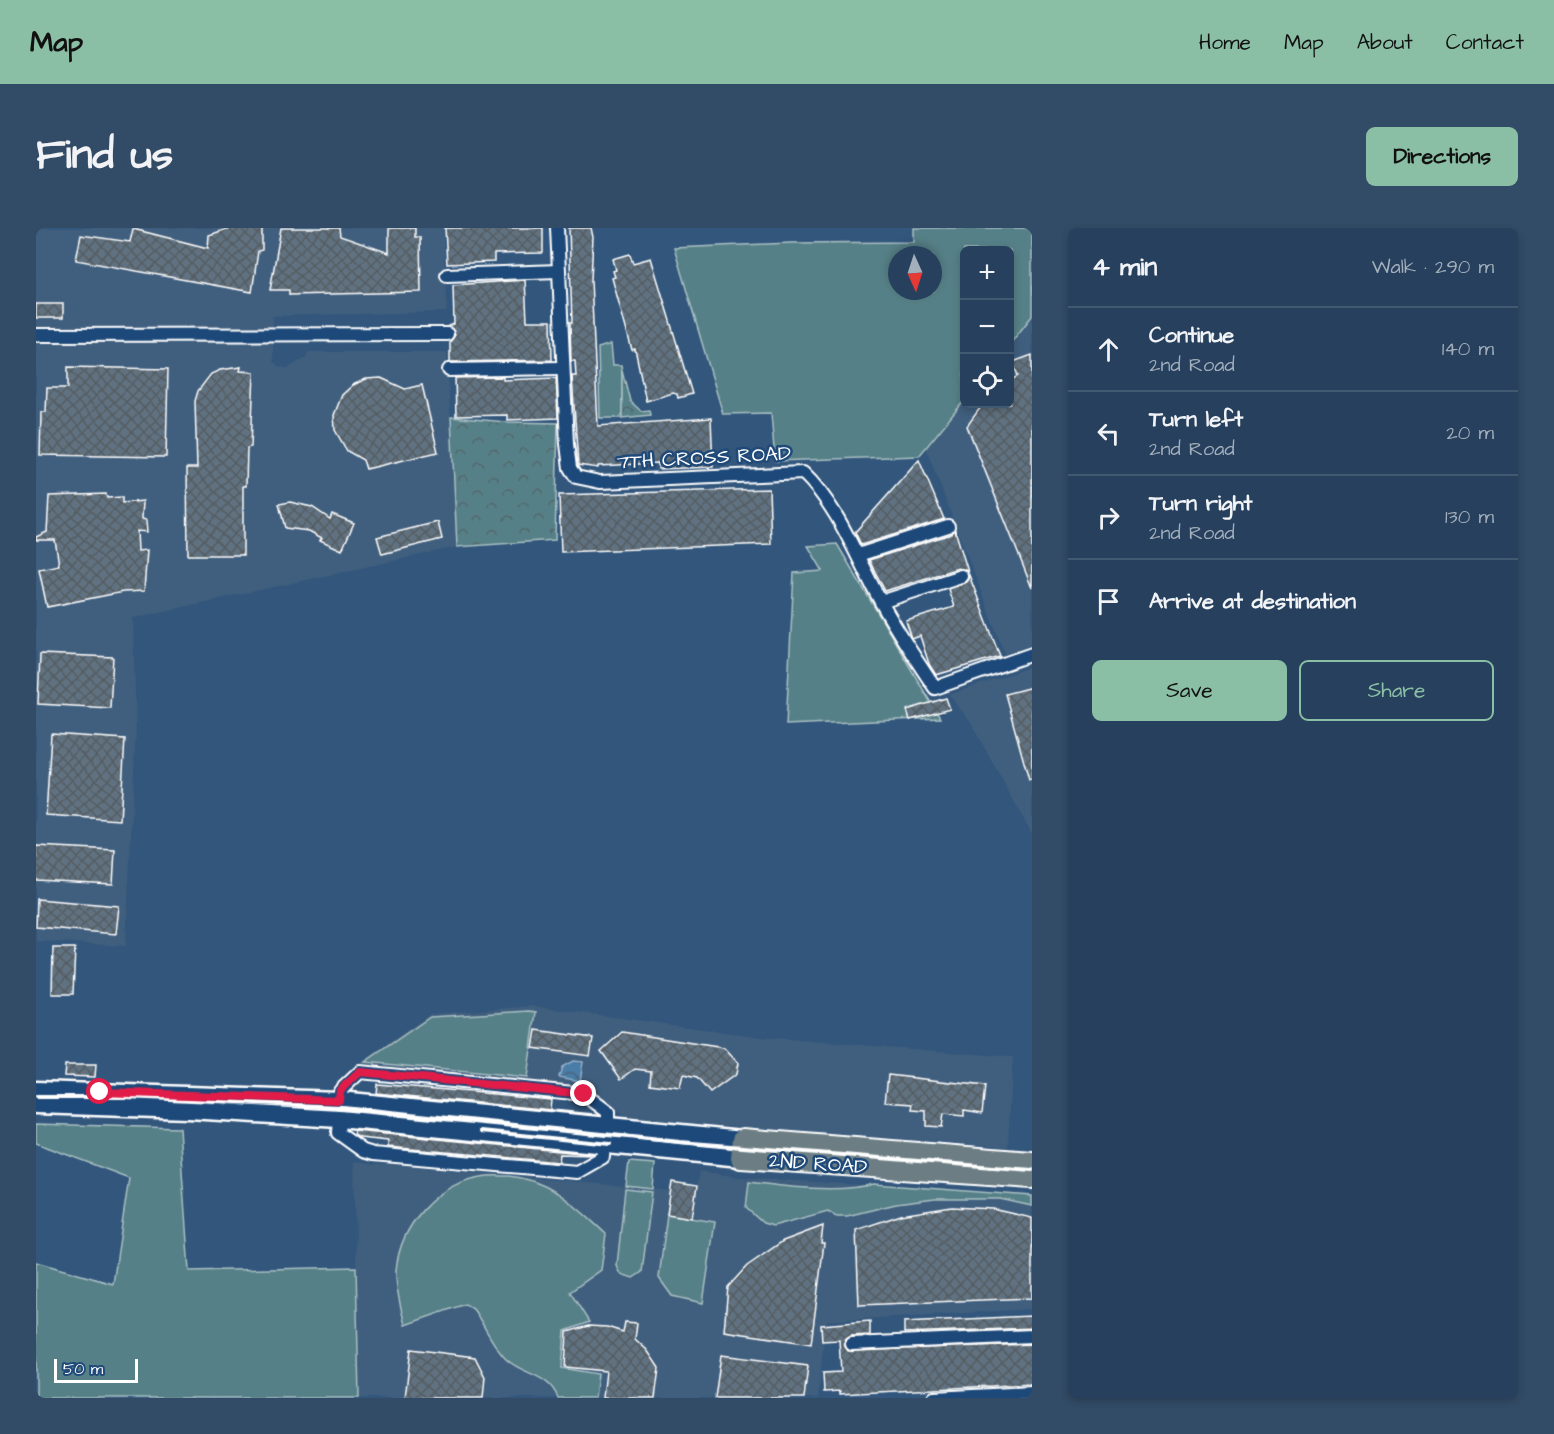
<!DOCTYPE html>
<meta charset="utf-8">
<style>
body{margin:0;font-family:"Architects Daughter",sans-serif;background:#324b66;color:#f1f3f6}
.controls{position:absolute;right:18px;top:18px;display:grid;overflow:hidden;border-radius:9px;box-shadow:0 3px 9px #0003}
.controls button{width:54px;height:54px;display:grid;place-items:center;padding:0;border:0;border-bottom:2px solid #425972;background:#26405d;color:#f1f3f6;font:30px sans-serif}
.compass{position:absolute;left:852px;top:18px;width:54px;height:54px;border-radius:50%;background:#26405d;box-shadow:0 3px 9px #0003;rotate:177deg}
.scale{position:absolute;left:18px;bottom:15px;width:84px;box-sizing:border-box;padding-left:6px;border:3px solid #fff;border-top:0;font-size:16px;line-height:21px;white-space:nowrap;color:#fff;-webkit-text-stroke:4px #1f4a7a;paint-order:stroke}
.stop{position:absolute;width:18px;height:18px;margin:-14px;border:4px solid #e11d48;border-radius:50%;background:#fff}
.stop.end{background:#e11d48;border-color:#fff;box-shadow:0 2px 6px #0008}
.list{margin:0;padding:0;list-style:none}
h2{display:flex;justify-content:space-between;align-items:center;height:78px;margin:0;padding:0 24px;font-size:26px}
h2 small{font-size:20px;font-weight:400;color:#a4afbc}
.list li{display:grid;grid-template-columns:39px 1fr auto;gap:18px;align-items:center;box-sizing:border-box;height:84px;padding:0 24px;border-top:2px solid #425972}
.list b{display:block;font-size:22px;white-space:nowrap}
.list p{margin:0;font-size:20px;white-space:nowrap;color:#a4afbc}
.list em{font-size:20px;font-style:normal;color:#a4afbc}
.actions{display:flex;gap:12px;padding:18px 24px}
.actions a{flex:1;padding:14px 0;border:2px solid #8abfa5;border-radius:9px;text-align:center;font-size:21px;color:#8abfa5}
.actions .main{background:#8abfa5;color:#111}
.icon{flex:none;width:33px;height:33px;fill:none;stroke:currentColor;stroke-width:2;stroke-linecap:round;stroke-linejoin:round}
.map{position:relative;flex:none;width:996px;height:1170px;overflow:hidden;border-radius:9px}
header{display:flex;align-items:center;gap:36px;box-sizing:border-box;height:84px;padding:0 30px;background:#8abfa5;color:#111}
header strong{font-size:28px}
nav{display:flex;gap:33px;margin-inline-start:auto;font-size:21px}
.intro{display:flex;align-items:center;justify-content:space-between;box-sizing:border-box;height:144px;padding:0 36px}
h1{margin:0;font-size:42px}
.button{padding:15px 27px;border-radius:9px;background:#8abfa5;color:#111;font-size:21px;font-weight:700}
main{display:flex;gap:36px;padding:0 36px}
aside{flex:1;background:#26405d;border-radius:9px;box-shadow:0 3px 9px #0003}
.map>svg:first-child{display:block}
.built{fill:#405e7e}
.grass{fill:#568087;stroke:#aac0c3;stroke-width:1.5;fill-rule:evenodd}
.forest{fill:url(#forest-crowns);stroke:#aac0c3;stroke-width:1.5}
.water{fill:url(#water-waves);stroke:#92b0ca;stroke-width:1.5}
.building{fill:url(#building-cross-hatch);stroke:#fff;stroke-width:1.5}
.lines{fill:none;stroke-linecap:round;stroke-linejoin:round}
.street-casing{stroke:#fff;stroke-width:16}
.secondary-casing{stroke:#fff;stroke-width:21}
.primary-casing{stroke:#fff;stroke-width:24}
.street{stroke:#1f4a7a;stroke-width:12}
.secondary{stroke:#1f4a7a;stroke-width:16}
.primary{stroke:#6c7e84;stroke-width:20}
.rail{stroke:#fff;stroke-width:4}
.route{stroke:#e11d48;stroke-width:8}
.labels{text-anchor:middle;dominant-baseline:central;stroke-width:5;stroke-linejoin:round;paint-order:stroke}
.street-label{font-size:20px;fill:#fff;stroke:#1f4a7a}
</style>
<header>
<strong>Map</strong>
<nav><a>Home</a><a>Map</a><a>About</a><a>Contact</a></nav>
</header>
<div class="intro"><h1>Find us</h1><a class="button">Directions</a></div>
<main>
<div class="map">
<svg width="996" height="1170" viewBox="0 0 996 1170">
<defs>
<pattern id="forest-crowns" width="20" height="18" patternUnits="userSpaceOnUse" patternTransform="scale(1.5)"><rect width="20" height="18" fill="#568087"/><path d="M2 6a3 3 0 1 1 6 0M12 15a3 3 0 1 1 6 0" fill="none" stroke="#51666a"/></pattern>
<pattern id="water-waves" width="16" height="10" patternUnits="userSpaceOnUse" patternTransform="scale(1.5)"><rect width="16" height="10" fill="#4a7ca7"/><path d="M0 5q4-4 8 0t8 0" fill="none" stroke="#4b667e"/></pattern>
<pattern id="building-cross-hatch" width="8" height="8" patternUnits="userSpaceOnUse" patternTransform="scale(1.5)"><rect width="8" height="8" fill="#607281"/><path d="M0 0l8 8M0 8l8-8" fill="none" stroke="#545b61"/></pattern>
</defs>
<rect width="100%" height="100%" fill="#32567c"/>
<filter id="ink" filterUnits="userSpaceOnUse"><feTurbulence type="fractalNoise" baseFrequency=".0167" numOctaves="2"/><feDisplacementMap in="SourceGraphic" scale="12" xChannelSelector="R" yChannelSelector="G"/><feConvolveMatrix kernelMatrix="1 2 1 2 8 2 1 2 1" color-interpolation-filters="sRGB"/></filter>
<g filter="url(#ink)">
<g class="built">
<path d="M0 0H407L411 84 237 88V133L243 139 252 140 270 129 272 124H411L421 319 97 390 100 502 90 718 0 713Z"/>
<path d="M996 88V417L969 426 890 221 928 173V176H974V116Z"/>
<path d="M996 438V606L933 492 913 467Z"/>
<path d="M496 778 726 809 977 829 972 919 590 890 551 859 323 836 394 786Z"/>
<path d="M318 933 337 937 355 936 635 963 656 989 663 943 703 949 996 968V1081L790 1093 782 1170H323Z"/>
</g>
<g class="grass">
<path d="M878 0H996V88L974 116V22H928V173L883 228 739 233 735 185 687 186 638 20 755 15 878 14ZM861 27H897V63H861Z"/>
<path d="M575 116 577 137H585L586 142V190H564L562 120Z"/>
<path d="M801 316 904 490 750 497 758 345 787 343 772 318Z"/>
<path d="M493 783 500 784 491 850 329 834 394 789Z"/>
<path d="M0 896 143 900 153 1043 320 1039 323 1170H0V1034L77 1056 93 950 0 915Z"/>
<path d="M593 934 619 936 617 961 590 958Z"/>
<path d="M473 948C517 953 539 978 570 1006L565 1042 534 1064 553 1094 529 1103 526 1140 562 1146 559 1170H522C513 1146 488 1147 471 1132 457 1119 448 1096 437 1081L429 1076 369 1097C365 1080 359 1059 360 1042 364 998 400 956 445 949 454 947 464 948 473 948Z"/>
<path d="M713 954C748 959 804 965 838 956L996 968V978L964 971H899L860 976 811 988H800L792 983 737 998 727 995 710 980Z"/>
<path d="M589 961 616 964 606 1044 597 1050 585 1046 581 1038Z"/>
<path d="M631 986 679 994 667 1075 636 1068 623 1050Z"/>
</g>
<g class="forest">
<path d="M586 142 594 173 605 183 613 182 614 187 586 190Z"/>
<path d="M415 189 470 194 522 195 519 312 421 319Z"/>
</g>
<path class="water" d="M537 833 547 834 544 853 523 849 526 839Z"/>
<g class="building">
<path d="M194 0H226V22L222 23 216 64 40 32 45 7 94 14 97 1 172 20 173 7Z"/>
<path d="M245 0H303L304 8 353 25V0H379V9H384L385 64 253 67V62H234Z"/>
<path d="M409 0H507V25L458 26V34L411 36Z"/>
<path d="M533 0H555L557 9 555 52 562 198 675 190 677 239 622 241V235L562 238V240L542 237 536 148H540L539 133H535L534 95H536Z"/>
<path d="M594 26 597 35 615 30 656 166 642 170 641 166 637 165 610 173 601 130 599 121 596 122 576 50 579 49 577 43 580 42 577 31Z"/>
<path d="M489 52 491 93H515L516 132 414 134V114L419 107 413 98 418 96 417 57Z"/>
<rect x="0" y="76" width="27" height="14"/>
<path d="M996 127V360L931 198 947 176H974V153L982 148 977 134Z"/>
<path d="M32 139 132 141 130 229 4 227 5 184H10L11 160H32Z"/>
<path d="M205 139 204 143 218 144 215 219 211 220 210 258H207V327H152L151 240H161L159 173 162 163 175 146 184 142Z"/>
<path d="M467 149V152L520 150 522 190 471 192V187L420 188 419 150Z"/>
<path d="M345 150 369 161 386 157 402 224 330 241 327 232 311 223 299 202 298 187 306 167 317 157 330 151Z"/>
<path d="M883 232 908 291 825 317 819 304Z"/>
<path d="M733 261 735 316 525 324 523 267Z"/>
<path d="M70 266 71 270 86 269V275L107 273 106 291 110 292 111 304 101 303 102 323 111 322 108 363 87 364 11 379 3 341 23 337 19 312H0V309L11 304 13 268Z"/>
<path d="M254 274 276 279 294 291 296 286 318 295 306 322 284 312 286 310 273 303 249 300 243 276Z"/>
<path d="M402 294 406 311 346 326 341 309Z"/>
<path d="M919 302 932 344 922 340 849 363 833 332 915 306Z"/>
<path d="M933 347 964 428 900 447 893 436 884 408 876 411 870 393 918 379 912 361 931 354Z"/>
<path d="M4 426 77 429 74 480 2 476Z"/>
<path d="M996 459V551L993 552 969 466Z"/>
<path d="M910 470 914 481 874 492 871 482Z"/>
<path d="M15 506 89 511 84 592 10 587Z"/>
<path d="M0 618 79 622 77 656 0 652Z"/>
<path d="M1 671 83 678 80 706 0 699Z"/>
<path d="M17 720H39L37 766H16Z"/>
<path d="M500 802 557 810 554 828 497 820Z"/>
<path d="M586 804 688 820 702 835 700 846 674 865 661 850 647 847 644 860 614 856 615 843 599 841 585 851 565 823Z"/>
<path d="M29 837H60L59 849 28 848Z"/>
<path d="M852 847 949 858 946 885 928 882V888L907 886 905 899 890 898V883L876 882 877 876 849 874Z"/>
<path d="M341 856 515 871 514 882 557 886 340 865Z"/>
<path d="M319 903 554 926V927L524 926 523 934 352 919V913L324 910 318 907Z"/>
<path d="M636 954 661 958 656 990 631 986Z"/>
<path d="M916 979 957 981 996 990V1070L823 1077 820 1002 865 987Z"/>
<path d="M787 998 785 1015H788L775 1116 688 1103 692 1059 711 1038 747 1013Z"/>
<path d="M996 1088V1100L868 1105V1094Z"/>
<path d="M834 1093V1107L815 1108 809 1112 808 1117 812 1123 996 1116V1156L804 1166V1163L788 1164 787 1145 805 1144 803 1112 786 1113 785 1097Z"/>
<path d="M589 1094 601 1095 599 1111 611 1122 623 1140 619 1170H567L570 1143 529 1139 531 1104 552 1098 571 1099 587 1104Z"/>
<path d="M375 1121 439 1129 449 1149 447 1170H369Z"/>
<path d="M685 1127 772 1138 768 1170H679Z"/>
</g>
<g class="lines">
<defs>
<g id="street">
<path d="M521 0 531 216 534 240 540 249 564 254 767 245C803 279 821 331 845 374 861 403 880 432 899 460L996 426"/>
<path d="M411 47 523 43"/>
<path d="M0 107 411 106"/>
<path d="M413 142 526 140"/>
<path d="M822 327 912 298"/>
<path d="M845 374 925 348"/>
<path d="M303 872 304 863 324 844 548 866 572 884V899"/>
<path d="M303 891 302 905 327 923 337 926 541 944 567 929 568 916"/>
<path d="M816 1116 996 1108"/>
<path d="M898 1170 996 1165"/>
</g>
<g id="secondary">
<path d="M0 862 303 872 707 911"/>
<path d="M0 877 152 882 303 891 705 930"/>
</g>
<path id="primary" d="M996 934 707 911 705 930 996 950"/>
</defs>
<use href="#street" class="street-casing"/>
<use href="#secondary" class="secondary-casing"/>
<use href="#primary" class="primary-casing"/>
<use href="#street" class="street"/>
<use href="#secondary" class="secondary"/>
<use href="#primary" class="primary"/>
<g class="rail">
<path d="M0 869H90L306 879 644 914 996 942"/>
<path d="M446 903 574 916"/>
</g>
</g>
</g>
<g class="lines" filter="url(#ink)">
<path class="route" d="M64 864 303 872 304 862 324 844 548 866"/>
</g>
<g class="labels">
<g class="street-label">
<text transform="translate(668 230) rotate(-3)">7TH CROSS ROAD</text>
<text transform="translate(782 936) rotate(4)">2ND ROAD</text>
</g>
</g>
</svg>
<div class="controls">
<button>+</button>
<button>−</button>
<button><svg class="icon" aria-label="locate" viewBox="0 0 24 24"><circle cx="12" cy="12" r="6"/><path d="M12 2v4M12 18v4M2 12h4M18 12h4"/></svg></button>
</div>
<svg class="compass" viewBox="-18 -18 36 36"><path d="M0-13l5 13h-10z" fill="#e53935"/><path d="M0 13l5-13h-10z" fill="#a4afbc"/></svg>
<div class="scale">50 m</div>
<div class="stop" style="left:64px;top:864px"></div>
<div class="stop end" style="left:548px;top:866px"></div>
</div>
<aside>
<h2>4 min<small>Walk · 290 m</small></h2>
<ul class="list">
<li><svg class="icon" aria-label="ahead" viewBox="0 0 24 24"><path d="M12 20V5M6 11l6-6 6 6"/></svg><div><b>Continue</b><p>2nd Road</p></div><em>140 m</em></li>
<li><svg class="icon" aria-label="left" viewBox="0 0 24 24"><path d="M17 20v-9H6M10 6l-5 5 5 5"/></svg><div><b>Turn left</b><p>2nd Road</p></div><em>20 m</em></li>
<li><svg class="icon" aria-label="right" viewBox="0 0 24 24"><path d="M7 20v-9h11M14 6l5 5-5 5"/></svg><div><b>Turn right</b><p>2nd Road</p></div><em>130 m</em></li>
<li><svg class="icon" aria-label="arrive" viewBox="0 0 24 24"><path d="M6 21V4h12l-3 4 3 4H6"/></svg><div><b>Arrive at destination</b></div></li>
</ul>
<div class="actions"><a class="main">Save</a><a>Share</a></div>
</aside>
</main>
